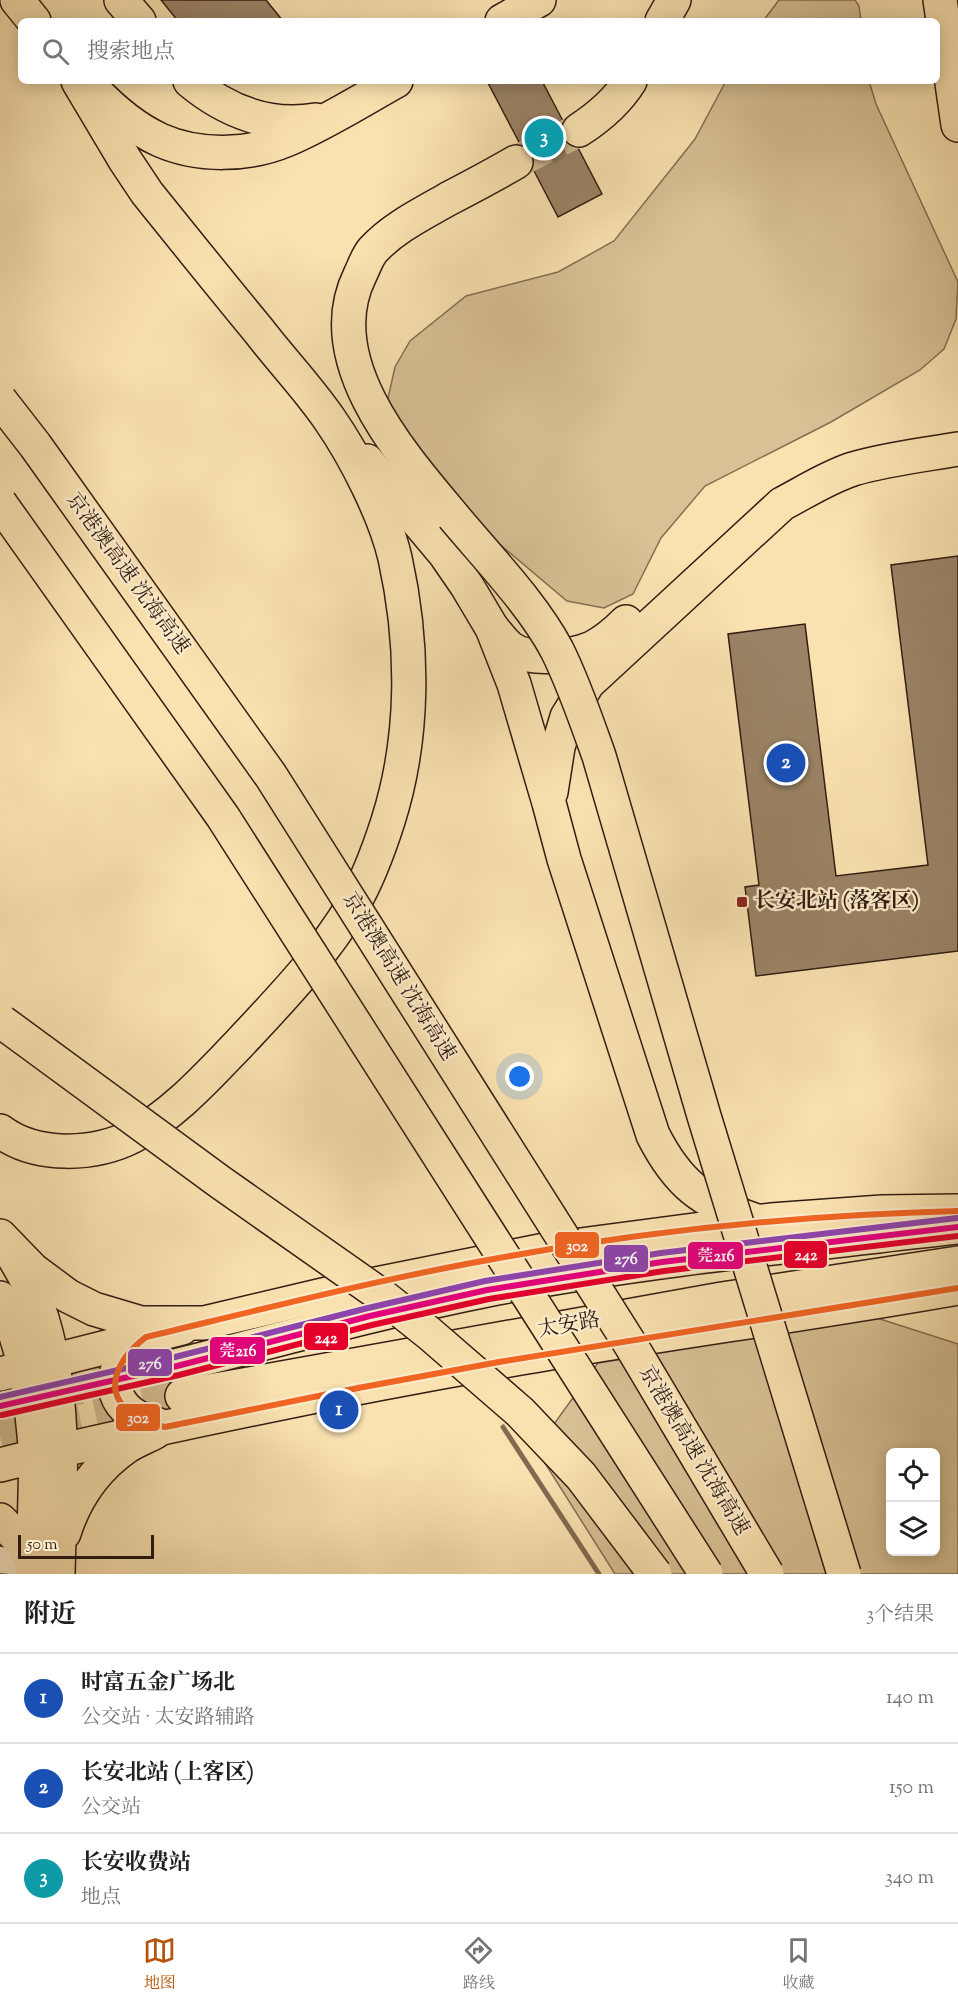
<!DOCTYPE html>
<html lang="zh">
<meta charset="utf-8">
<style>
body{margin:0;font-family:"Sorts Mill Goudy","Noto Serif SC",serif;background:#f2f2f2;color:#202124}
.controls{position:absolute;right:18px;bottom:18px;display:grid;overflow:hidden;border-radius:9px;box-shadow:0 3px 15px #0003}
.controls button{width:54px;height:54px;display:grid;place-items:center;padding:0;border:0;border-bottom:2px solid #e0e0e0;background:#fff;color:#202124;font:30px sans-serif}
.scale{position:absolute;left:18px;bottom:15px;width:136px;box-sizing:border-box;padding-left:6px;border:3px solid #311d13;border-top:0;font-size:16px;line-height:21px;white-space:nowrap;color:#311d13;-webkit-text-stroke:4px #fceccc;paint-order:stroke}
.you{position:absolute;left:520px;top:1077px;width:21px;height:21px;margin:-15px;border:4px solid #fff;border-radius:50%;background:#1a73e8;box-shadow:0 0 0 9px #1a73e833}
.badge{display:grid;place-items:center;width:39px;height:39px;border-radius:50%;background:#b45309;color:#fff;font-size:20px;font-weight:700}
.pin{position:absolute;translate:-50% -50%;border:3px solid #fff;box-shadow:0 2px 6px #0006}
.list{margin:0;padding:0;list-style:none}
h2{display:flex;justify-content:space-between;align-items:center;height:78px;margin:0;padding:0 24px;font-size:26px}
h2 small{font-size:20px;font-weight:400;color:#757577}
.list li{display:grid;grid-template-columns:39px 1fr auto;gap:18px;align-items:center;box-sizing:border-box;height:90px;padding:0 24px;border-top:2px solid #e0e0e0}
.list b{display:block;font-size:22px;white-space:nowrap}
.list p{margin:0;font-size:20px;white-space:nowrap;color:#757577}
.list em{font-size:20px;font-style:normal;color:#757577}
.icon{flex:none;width:33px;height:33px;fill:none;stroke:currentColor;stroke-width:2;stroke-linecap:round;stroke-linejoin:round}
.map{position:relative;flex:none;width:958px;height:1574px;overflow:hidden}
.search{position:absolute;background:#fff;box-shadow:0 3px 15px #0003;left:18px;right:18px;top:18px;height:66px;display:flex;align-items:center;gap:15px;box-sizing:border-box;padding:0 21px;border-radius:9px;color:#757577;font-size:22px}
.sheet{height:348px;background:#fff}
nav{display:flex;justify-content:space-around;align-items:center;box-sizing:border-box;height:84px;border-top:2px solid #e0e0e0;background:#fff;font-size:16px;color:#757577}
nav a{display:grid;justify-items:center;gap:3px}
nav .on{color:#b45309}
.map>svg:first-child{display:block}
.green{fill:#d8c195;stroke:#846f54;stroke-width:1.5;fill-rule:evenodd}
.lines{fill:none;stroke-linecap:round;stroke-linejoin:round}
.stream{stroke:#816b51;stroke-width:5}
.building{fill:#9a8365;stroke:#311d13;stroke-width:1.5}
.major-tunnel{stroke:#d2bb91;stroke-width:33;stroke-dasharray:33 16;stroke-linecap:butt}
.highway-tunnel{stroke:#d2bb91;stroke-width:33;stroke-dasharray:33 16;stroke-linecap:butt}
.minor-casing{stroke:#634e3a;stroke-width:28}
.major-casing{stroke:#311d13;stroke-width:36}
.highway-casing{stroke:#311d13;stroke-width:36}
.minor{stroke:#fceccc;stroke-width:26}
.major{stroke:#fae2b0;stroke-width:33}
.highway{stroke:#fae2b0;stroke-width:33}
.highway-bridge-casing{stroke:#311d13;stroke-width:36;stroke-linecap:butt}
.highway-bridge{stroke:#fae2b0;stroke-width:33}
.bus-1-casing{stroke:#fceccc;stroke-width:10}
.bus-2-casing{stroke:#fceccc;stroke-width:10}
.bus-3-casing{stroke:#fceccc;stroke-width:10}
.bus-4-casing{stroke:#fceccc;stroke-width:10}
.bus-1{stroke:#e5007d;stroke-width:6}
.bus-2{stroke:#e4002b;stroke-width:6}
.bus-3{stroke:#8e44ad;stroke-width:6}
.bus-4{stroke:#f26522;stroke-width:6}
.poi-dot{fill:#8f2418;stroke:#fceccc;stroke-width:2}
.labels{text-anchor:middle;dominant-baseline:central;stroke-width:4.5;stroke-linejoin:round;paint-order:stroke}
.street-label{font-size:21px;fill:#311d13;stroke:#fceccc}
.poi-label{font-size:21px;font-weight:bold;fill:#311d13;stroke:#fceccc;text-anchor:start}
.line-badge{stroke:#fceccc;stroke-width:2}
.badge-label{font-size:16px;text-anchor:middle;font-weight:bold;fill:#fff}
</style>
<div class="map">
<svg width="958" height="1574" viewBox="0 0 958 1574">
<rect width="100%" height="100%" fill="#fae2b0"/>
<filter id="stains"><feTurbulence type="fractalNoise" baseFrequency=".00333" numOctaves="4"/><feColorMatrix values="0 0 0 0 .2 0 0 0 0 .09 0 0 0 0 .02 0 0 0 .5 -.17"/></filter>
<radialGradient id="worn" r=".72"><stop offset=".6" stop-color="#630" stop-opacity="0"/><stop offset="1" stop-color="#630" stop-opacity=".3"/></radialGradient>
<g class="green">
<path d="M779 0H855L859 6 861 21H763Z"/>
<path d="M726 81H869L876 104 958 282 956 319 944 349 920 370 831 422 705 486 661 538 633 594 604 608 567 601 466 516 398 432 388 398 395 367 410 341 466 296 558 272 614 241 695 139Z"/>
<path d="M874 1317 958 1344V1574H615L536 1449 598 1363ZM890 1452H936V1552H890Z"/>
</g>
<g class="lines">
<path class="stream" d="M503 1427 599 1574"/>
</g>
<g class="building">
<path d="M161 0H266L283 21H178Z"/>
<path d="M487 81H542L563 121 560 131 563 140 570 147 578 148 602 194 558 217 533 169 535 161 532 153 526 146 520 144Z"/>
<path d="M958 556V951L756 976 745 887 759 885 728 634 805 624 836 876 928 865 891 565Z"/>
</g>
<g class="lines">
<g class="major-tunnel">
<path d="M0 1406 175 1366"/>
<path d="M0 1436 182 1396"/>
</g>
<path class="highway-tunnel" d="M516 162 579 130"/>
<defs>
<path id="minor" d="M0 1560 33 1563"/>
<g id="major">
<path d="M940 0 958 125"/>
<path d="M9 1249C17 1263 27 1278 33 1293 69 1382 60 1481 58 1574"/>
<path d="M146 1337C120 1354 99 1388 131 1413 140 1420 153 1423 165 1427"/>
<path d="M175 1366C278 1340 382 1311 487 1290 643 1260 801 1245 958 1227"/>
<path d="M0 1374 182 1328"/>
<path d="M182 1396 722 1299 958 1263"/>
<path d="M0 1465 36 1456 33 1574"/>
<path d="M0 1520 23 1543 33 1563"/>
<path d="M64 1533C75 1498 96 1468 126 1447 135 1441 146 1437 155 1432"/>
</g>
<g id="highway">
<path d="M17 0 34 21"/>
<path d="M121 0 139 21"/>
<path d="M502 21 539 0"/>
<path d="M662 21 674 0"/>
<path d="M190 81C226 111 269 128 316 120"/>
<path d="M94 90C112 109 136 129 160 140 198 157 248 156 286 140 324 124 360 101 396 81"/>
<path d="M579 130C599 117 617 102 630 81"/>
<path d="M367 461 445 554 467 586 492 628 514 684 549 803 564 859 653 1135C678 1184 702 1202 754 1220"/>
<path d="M453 516C401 454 318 360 360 275 364 267 367 257 373 250 393 228 422 214 448 199 471 187 494 175 516 162"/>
<path d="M493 629C498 635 503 642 509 647 527 662 571 657 592 648 604 642 616 632 626 622"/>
<path d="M551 792 558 747 567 717 588 683 782 504C805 492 828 477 853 469 887 459 923 455 958 449"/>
<path d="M0 1131C36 1158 94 1156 133 1136 174 1114 206 1078 238 1045 280 1000 323 956 354 903 369 877 379 849 388 821 415 736 414 644 395 558 385 515 355 456 330 420 309 389 282 361 259 331 221 285 184 239 147 193L125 160 78 81"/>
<path d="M0 1236 33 1270 68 1296 94 1309 141 1323H204L331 1293 550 1249 771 1220 882 1212 958 1211"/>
<path d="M0 1298C27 1350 31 1399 36 1456 189 1421 343 1389 498 1362 651 1335 805 1315 958 1288"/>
</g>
</defs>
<use href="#minor" class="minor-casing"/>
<use href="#major" class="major-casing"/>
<use href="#highway" class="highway-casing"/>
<use href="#minor" class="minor"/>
<use href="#major" class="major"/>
<use href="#highway" class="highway"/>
<defs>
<g id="highway-bridge">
<path d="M0 400 35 445 271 776 632 1347 767 1574"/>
<path d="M0 503 223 817 706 1574"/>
<path d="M453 516C487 557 532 603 557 650 574 684 586 720 599 756L704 1116 844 1574"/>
<path d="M2 1022 220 1182 385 1298 430 1334 520 1412 581 1476 655 1574"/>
</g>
</defs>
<use href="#highway-bridge" class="highway-bridge-casing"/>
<use href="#highway-bridge" class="highway-bridge"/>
<defs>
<path id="bus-1" d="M0 1406 177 1366 370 1316 487 1290 662 1262 958 1227"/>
<path id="bus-2" d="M2 1415 179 1375 372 1325 489 1299 664 1271 958 1236"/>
<path id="bus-3" d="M0 1397 175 1357 368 1308 485 1281 661 1253 957 1218"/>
<path id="bus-4" d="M958 1211C804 1215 651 1230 499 1258 380 1279 263 1309 146 1337 120 1357 98 1391 134 1415 143 1421 155 1424 165 1427L358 1388 499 1362 958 1288"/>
</defs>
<use href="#bus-1" class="bus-1-casing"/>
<use href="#bus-2" class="bus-2-casing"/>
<use href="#bus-3" class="bus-3-casing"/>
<use href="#bus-4" class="bus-4-casing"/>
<use href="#bus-1" class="bus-1"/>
<use href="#bus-2" class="bus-2"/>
<use href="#bus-3" class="bus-3"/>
<use href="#bus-4" class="bus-4"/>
</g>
<rect class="poi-dot" x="736" y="896" width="12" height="12" rx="3"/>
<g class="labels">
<g class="street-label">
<text transform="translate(127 574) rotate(54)">京港澳高速 沈海高速</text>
<text transform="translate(398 977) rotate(58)">京港澳高速 沈海高速</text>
<text transform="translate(569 1326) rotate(-10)">太安路</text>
<text transform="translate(693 1451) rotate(59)">京港澳高速 沈海高速</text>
</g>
<g class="poi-label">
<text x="754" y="902">长安北站 (落客区)</text>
</g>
</g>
<g class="line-badge">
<rect x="554" y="1231" width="46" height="28" rx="6" fill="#f26522"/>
<rect x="783" y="1240" width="45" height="29" rx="6" fill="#e4002b"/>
<rect x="687" y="1241" width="57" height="29" rx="6" fill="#e5007d"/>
<rect x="603" y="1244" width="46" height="29" rx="6" fill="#8e44ad"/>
<rect x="303" y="1322" width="46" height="29" rx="6" fill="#e4002b"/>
<rect x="209" y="1336" width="57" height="29" rx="6" fill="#e5007d"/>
<rect x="127" y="1348" width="46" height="29" rx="6" fill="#8e44ad"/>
<rect x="115" y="1403" width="46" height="29" rx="6" fill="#f26522"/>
</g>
<g class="badge-label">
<text x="577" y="1251">302</text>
<text x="806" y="1260">242</text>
<text x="716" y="1261">莞216</text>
<text x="626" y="1264">276</text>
<text x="326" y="1343">242</text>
<text x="238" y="1356">莞216</text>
<text x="150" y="1369">276</text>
<text x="138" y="1423">302</text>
</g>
<rect width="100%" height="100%" filter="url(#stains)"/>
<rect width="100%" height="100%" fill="url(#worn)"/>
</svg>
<div class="controls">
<button><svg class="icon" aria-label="locate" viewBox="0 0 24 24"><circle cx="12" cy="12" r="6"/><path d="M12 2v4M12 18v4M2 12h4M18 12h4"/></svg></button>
<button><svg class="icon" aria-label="layers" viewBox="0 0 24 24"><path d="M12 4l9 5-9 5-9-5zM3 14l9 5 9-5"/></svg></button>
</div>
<div class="scale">50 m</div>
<div class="you"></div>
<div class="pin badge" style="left:339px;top:1410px;background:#1a4fb4">1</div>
<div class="pin badge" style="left:786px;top:763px;background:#1a4fb4">2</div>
<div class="pin badge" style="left:544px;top:138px;background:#0f9aa8">3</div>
<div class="search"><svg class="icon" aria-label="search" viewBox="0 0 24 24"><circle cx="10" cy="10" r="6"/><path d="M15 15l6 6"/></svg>搜索地点</div>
</div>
<section class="sheet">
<h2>附近<small>3个结果</small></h2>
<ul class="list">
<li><span class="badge" style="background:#1a4fb4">1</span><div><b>时富五金广场北</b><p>公交站 · 太安路辅路</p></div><em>140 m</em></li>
<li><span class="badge" style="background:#1a4fb4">2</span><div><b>长安北站 (上客区)</b><p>公交站</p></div><em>150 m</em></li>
<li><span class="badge" style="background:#0f9aa8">3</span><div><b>长安收费站</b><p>地点</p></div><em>340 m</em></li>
</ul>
</section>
<nav>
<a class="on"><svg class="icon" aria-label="map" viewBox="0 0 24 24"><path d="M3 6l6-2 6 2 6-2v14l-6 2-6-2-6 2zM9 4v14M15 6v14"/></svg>地图</a>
<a><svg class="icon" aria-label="directions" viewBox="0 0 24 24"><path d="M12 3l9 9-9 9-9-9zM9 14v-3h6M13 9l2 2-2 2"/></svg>路线</a>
<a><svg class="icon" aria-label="saved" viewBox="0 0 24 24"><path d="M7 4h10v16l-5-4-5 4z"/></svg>收藏</a>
</nav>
